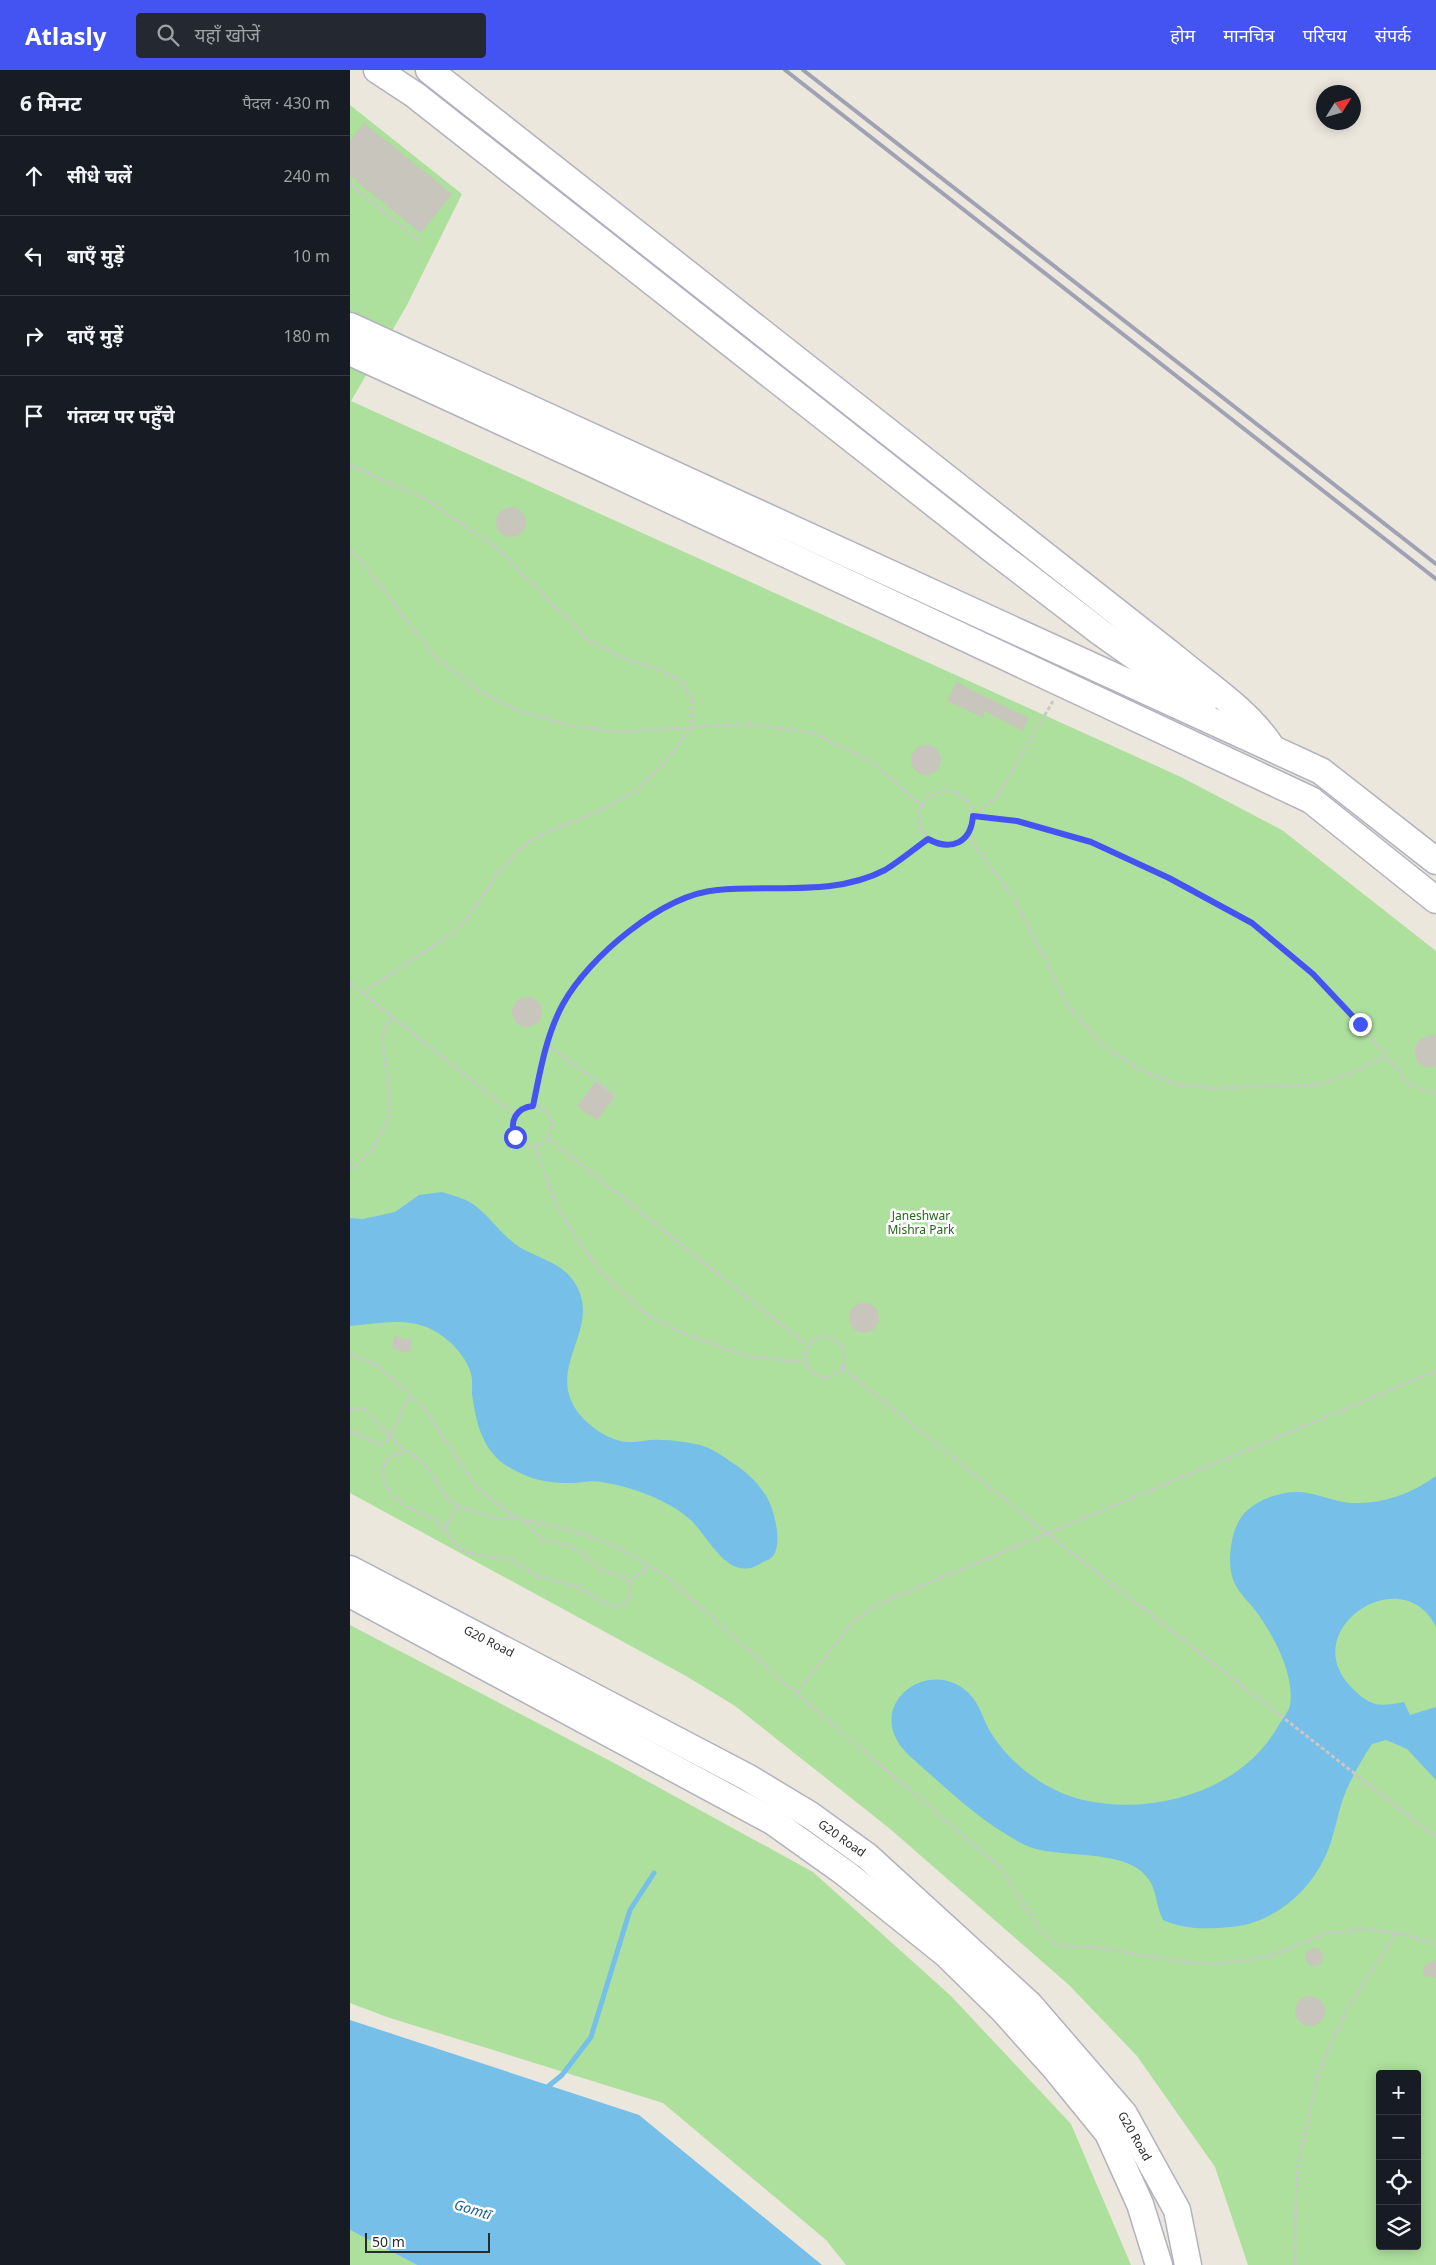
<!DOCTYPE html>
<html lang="hi">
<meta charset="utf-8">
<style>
body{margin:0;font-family:"Noto Sans","Noto Sans Devanagari",sans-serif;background:#242831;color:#f1f3f6}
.controls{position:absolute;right:15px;bottom:15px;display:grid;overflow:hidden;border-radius:5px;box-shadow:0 2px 12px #0003}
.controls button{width:45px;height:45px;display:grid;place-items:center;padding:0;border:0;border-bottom:1px solid #363941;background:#171b24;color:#f1f3f6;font:25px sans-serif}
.compass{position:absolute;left:966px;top:15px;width:45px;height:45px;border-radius:50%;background:#171b24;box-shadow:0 2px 12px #0003;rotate:53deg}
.scale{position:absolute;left:15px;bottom:12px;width:125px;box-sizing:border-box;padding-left:5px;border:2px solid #2b2b2b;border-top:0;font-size:14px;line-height:18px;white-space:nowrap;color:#2b2b2b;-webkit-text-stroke:4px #fff;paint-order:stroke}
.stop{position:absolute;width:15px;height:15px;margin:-11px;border:4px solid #4454f2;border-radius:50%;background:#fff}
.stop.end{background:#4454f2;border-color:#fff;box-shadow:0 1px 5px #0008}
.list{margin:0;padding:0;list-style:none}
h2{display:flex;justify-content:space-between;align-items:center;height:65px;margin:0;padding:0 20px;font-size:21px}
h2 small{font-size:16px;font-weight:400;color:#9ea1a6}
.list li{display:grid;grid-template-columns:32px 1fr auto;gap:15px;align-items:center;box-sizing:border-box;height:80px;padding:0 20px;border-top:1px solid #363941}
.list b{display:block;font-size:19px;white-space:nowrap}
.list em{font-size:16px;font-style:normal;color:#9ea1a6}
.icon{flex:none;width:28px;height:28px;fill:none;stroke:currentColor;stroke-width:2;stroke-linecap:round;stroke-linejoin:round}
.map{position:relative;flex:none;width:1086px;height:2195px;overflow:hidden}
header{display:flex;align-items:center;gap:30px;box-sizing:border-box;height:70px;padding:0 25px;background:#4454f2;color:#fff}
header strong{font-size:24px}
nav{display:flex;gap:28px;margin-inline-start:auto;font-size:18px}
.search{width:350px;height:45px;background:#242831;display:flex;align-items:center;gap:12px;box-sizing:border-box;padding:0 18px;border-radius:5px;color:#9ea1a6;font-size:19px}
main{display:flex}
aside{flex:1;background:#171b24}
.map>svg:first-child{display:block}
.green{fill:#ade09c;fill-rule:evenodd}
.water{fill:#75bfe9}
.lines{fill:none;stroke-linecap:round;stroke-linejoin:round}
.stream{stroke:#75bfe9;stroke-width:5}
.building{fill:#c8c5bc}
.secondary-casing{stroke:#b1b2be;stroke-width:29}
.path{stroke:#c8c8c8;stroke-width:3;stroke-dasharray:4 2.5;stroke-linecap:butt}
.secondary{stroke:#fff;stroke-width:26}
.rail{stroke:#a0a1b4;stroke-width:4}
.route{stroke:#4454f2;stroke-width:6}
.labels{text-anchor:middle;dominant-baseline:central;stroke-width:5;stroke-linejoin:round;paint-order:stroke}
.park-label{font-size:12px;fill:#25651d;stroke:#fff}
.street-label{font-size:12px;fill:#2b2b2b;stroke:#fff}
.water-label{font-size:14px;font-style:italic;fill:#135c96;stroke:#fff}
</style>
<header>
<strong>Atlasly</strong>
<div class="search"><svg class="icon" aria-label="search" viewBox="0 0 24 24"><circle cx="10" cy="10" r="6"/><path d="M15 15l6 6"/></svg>यहाँ खोजें</div>
<nav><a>होम</a><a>मानचित्र</a><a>परिचय</a><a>संपर्क</a></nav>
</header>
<main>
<aside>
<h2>6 मिनट<small>पैदल · 430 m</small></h2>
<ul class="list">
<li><svg class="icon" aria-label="ahead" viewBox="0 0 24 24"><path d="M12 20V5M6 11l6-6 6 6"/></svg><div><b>सीधे चलें</b></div><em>240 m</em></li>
<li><svg class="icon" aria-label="left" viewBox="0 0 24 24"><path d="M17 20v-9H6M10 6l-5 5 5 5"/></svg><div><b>बाएँ मुड़ें</b></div><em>10 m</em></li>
<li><svg class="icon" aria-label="right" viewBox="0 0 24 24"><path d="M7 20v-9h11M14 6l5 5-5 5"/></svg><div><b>दाएँ मुड़ें</b></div><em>180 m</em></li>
<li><svg class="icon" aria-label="arrive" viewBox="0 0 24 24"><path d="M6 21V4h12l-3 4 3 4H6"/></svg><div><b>गंतव्य पर पहुँचे</b></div></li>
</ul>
</aside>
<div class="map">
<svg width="1086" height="2195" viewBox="0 0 1086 2195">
<rect width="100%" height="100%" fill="#ece7dd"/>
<g class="green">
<path d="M0 35 112 124 57 235 1 331 831 707 932 760 1086 881V2195H898L865 2097 787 1986 719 1915 539 1758 385 1636 336 1606 0 1423ZM1030 2004H1067V2176H1030Z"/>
<path d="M0 1555 266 1694 463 1802 600 1925 721 2054 781 2195H496L476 2170 313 2033 37 1947 0 1933Z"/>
<path d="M0 2160 67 2195H0Z"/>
</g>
<g class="water">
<path d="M92 1122C104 1126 119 1129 128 1138 141 1149 151 1163 165 1174 182 1187 208 1190 222 1209 256 1254 197 1293 225 1338 235 1354 257 1370 276 1372 287 1373 299 1369 310 1370 323 1370 337 1372 350 1375 362 1378 374 1387 384 1394 396 1401 409 1414 416 1426 424 1438 433 1473 423 1486 421 1489 417 1490 413 1492 379 1516 360 1468 340 1449 334 1445 328 1439 321 1436 301 1424 276 1416 252 1412 243 1410 233 1412 224 1413 197 1414 176 1409 154 1394 131 1377 126 1351 122 1324 122 1317 123 1308 120 1301 117 1291 109 1281 101 1273 70 1244 39 1252 0 1256V1148L13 1149 45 1142 69 1125Z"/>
<path d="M1086 1406V1557C1053 1488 944 1560 1002 1618 1021 1637 1029 1637 1054 1632L1060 1645 1086 1637V1710L1057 1679 1036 1670 1022 1674C1012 1689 1003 1705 996 1721 987 1742 985 1767 975 1787 957 1825 922 1853 881 1857 856 1859 836 1860 813 1850 807 1839 807 1825 801 1813 781 1775 708 1791 675 1775 633 1754 597 1719 562 1688 504 1638 583 1579 623 1628 631 1638 634 1652 641 1663 661 1695 696 1721 733 1730 802 1746 890 1722 927 1658 931 1651 938 1643 940 1635 945 1604 923 1564 905 1540 899 1532 889 1523 885 1514 876 1497 880 1462 892 1446 905 1430 930 1421 950 1422 967 1423 984 1432 1001 1433 1032 1434 1060 1425 1086 1406Z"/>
<path d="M0 1950 289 2045 472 2195H67L0 2160Z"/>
</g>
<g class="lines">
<path class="stream" d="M195 2019 212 2005 241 1967 280 1840 304 1803"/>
</g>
<g class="building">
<path d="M14 53 102 124 71 163 0 106V71Z"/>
<circle cx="161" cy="452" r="15"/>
<path d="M606 612 679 648 673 661 634 641V648L597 631Z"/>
<circle cx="576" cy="690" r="15"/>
<circle cx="177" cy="942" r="15"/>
<path d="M1086 964V996L1076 998 1067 991 1064 979 1070 969Z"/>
<path d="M245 1012 265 1027 247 1050 227 1036Z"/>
<circle cx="514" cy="1248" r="15"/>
<path d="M44 1266 62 1270 60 1283 42 1279Z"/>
<circle cx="964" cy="1887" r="9"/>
<path d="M1086 1890V1908L1075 1906 1073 1902 1074 1896Z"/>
<circle cx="960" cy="1941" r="15"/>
</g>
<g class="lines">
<defs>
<g id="secondary">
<path d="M27 0 65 25 638 476 750 562 853 635"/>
<path d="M79 0 824 587C856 614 897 640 920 675"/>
<path d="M0 256 971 701 1086 791"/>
<path d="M0 282 248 396 961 730 1086 830"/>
<path d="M0 1499 397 1707 460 1745 517 1786 679 1934 774 2044 827 2140 838 2195"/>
<path d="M0 1524 422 1751 495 1803 596 1884 654 1941 705 1998 758 2063 790 2134 809 2195"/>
</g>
</defs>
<use href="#secondary" class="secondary-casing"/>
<g class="path">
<path d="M0 114 71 172"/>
<path d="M0 395 77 430 147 478 239 570 277 590 309 599 331 611 341 627 342 640 341 658 315 692 286 721 247 742 199 761 177 772 148 803 130 831 105 862 12 923"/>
<path d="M0 480 8 487 84 586 128 620 167 640 218 655 266 662 399 654 463 663 522 692 572 736"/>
<circle cx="596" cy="748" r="27"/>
<path d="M624 745 647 727 703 631"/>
<path d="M623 746 667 751 741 772 819 808 902 853 963 904 1010 954 1060 1015 1086 1023"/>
<path d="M617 766 664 828 717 933 751 974 789 999 825 1014 863 1018 967 1015 999 1004 1036 986"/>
<path d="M0 913 165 1045"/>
<path d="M197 975 266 1025"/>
<circle cx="182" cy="1056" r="20"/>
<path d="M183 1036C190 1002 196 965 213 934 238 887 312 825 367 820 423 814 483 827 535 800 550 791 564 779 578 769"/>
<path d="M198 1068 458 1276"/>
<path d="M185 1076 207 1136 229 1173 255 1206 299 1246 333 1263 396 1286 441 1291H455"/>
<path d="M0 1099 24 1078 39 1047V1020L32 966 42 947"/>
<circle cx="475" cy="1287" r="20"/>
<path d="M0 1284 28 1296 74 1338 124 1413 137 1426 167 1448 234 1464 263 1475 315 1505 446 1623 649 1796 690 1860 708 1876 743 1877 835 1892 865 1894 917 1887 978 1863 1016 1859 1053 1864 1086 1874"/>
<path d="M492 1298 698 1464 1086 1767"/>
<path d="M0 1339 13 1338 54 1381"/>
<path d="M0 1361 26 1373H35L46 1356 53 1338 61 1326"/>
<path d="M166 1448 148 1449 107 1436 96 1427 79 1399 60 1382 54 1381 39 1387 33 1399 34 1412 43 1426 55 1436 86 1450 109 1478 118 1483 163 1490 187 1506 228 1517 258 1535 267 1536 275 1533 281 1526 280 1515 275 1507 252 1501 241 1490 219 1475 193 1470 172 1450"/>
<path d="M94 1459 107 1436"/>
<path d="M278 1512 300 1496"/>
<path d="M446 1623 505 1550 533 1532 1086 1301"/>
<path d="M945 2195V2156L948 2094 969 2000 997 1939 1047 1863"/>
</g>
<use href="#secondary" class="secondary"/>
<g class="rail">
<path d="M435 0 1086 509"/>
<path d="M453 0 1086 494"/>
</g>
</g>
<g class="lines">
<path class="route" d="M165 1067C159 1051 166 1038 183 1036 190 1002 196 965 213 934 239 887 312 825 367 820 423 814 483 827 535 800 550 791 564 779 578 769 602 782 621 772 623 746L667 751 741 772 819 808 902 853 963 904 1010 954"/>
</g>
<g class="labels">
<g class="park-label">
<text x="571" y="1145">Janeshwar<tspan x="571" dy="14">Mishra Park</tspan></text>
</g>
<g class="street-label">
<text transform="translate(139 1571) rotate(27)">G20 Road</text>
<text transform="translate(492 1768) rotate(35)">G20 Road</text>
<text transform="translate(785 2066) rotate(60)">G20 Road</text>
</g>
<g class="water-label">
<text transform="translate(123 2139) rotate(17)">Gomtī</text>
</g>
</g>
</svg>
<div class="controls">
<button>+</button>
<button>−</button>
<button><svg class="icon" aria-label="locate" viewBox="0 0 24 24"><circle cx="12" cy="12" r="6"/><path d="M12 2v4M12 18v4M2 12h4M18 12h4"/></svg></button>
<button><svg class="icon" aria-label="layers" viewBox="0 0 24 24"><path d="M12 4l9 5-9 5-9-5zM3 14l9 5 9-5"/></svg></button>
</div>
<svg class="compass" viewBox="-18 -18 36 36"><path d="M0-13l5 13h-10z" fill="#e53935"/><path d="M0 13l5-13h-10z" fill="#9ea1a6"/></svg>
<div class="scale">50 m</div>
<div class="stop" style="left:165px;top:1067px"></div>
<div class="stop end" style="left:1010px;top:954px"></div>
</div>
</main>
